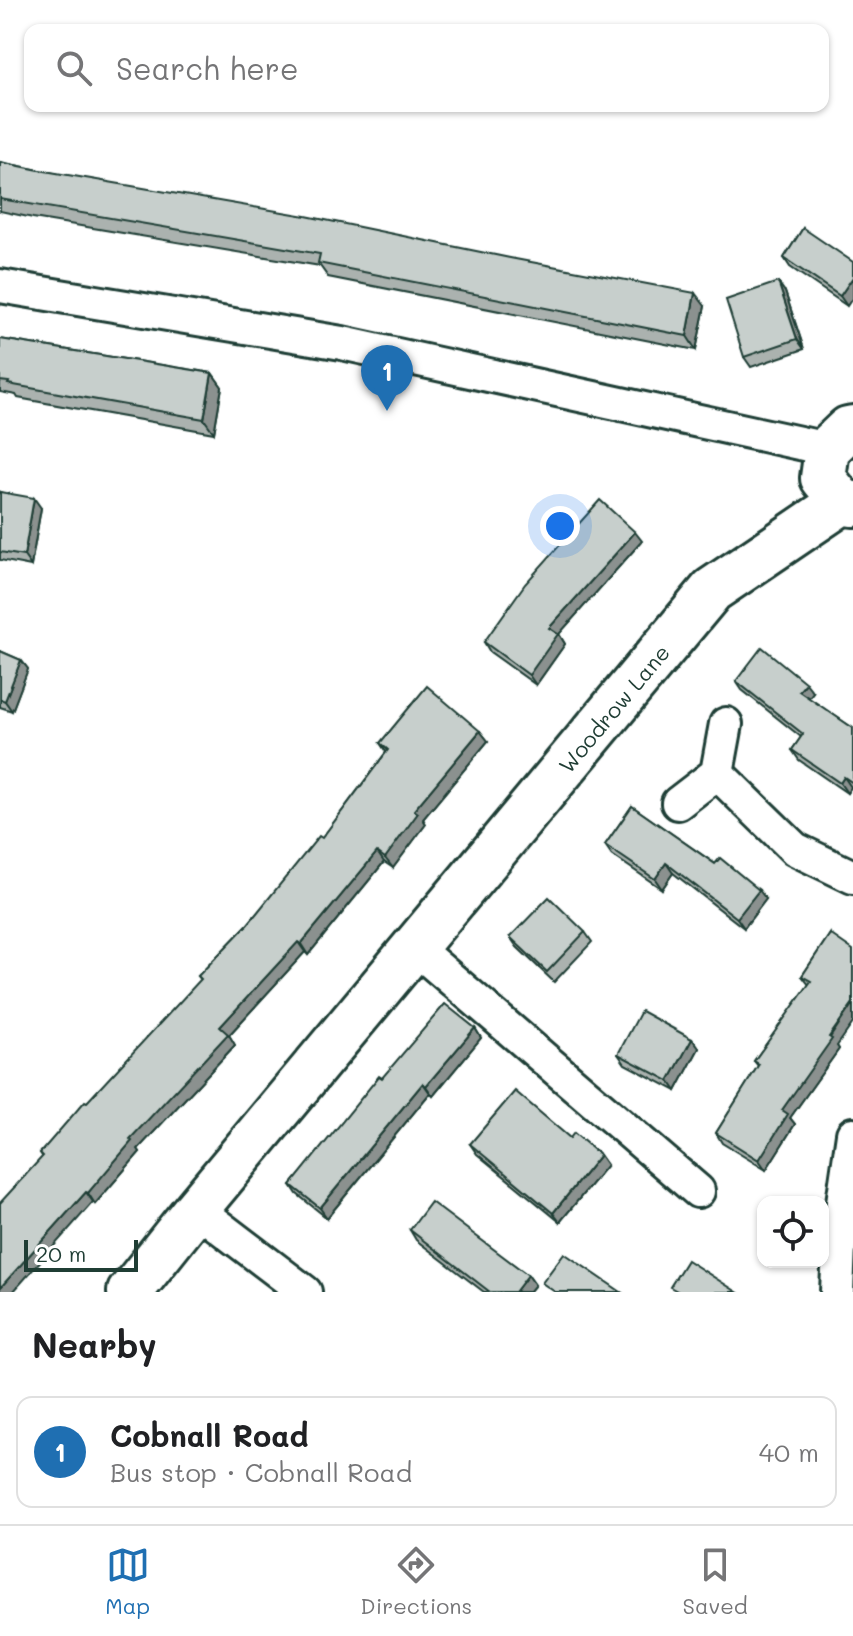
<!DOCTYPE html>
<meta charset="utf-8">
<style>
body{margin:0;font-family:Mali,sans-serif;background:#f2f2f2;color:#202124}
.controls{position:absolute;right:24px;bottom:24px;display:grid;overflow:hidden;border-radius:16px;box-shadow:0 2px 6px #0004}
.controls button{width:72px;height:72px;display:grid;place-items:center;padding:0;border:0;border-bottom:2px solid #e0e0e0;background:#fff;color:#202124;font:40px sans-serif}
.scale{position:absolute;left:24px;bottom:20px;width:114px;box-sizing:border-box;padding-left:8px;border:4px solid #1f3d34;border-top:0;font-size:22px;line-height:28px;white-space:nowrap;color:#1f3d34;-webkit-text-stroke:6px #fff;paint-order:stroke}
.you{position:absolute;left:560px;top:526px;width:28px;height:28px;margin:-20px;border:6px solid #fff;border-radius:50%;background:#1a73e8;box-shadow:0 0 0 12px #1a73e833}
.badge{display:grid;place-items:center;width:52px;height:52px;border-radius:50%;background:#1f6fb2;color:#fff;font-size:26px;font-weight:700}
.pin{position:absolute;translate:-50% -66px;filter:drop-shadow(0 2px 4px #0008)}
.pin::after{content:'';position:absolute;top:42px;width:28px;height:24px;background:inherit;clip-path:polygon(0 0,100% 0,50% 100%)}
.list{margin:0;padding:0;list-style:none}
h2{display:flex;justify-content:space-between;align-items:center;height:104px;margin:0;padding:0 32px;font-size:34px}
h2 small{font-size:26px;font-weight:400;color:#757577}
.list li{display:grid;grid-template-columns:52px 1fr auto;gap:24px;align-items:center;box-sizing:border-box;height:112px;margin:0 16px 16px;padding:0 16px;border:2px solid #e0e0e0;border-radius:16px}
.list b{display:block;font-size:30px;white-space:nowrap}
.list p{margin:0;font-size:26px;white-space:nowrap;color:#757577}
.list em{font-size:26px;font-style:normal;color:#757577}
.icon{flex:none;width:44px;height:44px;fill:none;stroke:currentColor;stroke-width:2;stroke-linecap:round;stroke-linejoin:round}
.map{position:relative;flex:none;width:853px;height:1292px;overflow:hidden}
.search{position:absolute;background:#fff;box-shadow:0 2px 6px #0004;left:24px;right:24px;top:24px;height:88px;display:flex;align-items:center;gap:20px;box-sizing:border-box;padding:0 28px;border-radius:16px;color:#757577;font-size:30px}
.sheet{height:232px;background:#fff}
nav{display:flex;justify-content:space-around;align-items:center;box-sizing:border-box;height:112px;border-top:2px solid #e0e0e0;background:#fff;font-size:22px;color:#757577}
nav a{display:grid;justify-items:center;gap:4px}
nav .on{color:#1f6fb2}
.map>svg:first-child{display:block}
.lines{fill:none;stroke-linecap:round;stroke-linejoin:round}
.street-casing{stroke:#1f3d34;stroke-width:38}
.secondary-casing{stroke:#1f3d34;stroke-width:50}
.street{stroke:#fff;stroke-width:32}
.secondary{stroke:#fff;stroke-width:44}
.wall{fill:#abb2af;stroke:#1f3d34;stroke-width:2}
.shaded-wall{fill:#8b918f;stroke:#1f3d34;stroke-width:2}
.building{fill:#c7cfcc;stroke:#1f3d34;stroke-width:2}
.labels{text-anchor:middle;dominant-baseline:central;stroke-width:6;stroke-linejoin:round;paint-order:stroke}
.street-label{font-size:22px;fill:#1f3d34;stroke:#fff}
</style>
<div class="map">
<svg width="853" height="1292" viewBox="0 0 853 1292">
<rect width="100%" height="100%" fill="#fff"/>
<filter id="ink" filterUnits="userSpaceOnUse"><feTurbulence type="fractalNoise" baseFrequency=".0125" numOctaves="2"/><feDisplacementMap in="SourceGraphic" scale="16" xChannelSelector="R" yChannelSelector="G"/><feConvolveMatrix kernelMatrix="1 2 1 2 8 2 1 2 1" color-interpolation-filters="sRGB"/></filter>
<g filter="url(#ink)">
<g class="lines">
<defs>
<g id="street">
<path d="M0 286 342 343 827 449"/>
<path d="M717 773 795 849 853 877"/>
<path d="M678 803 717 773 726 724"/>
<path d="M414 947 698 1191"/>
<path d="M196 1209 305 1292"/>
<path d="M837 1292 840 1223 853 1134"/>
</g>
<g id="secondary">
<path d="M842 502 823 478 827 449 848 429 853 428"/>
<path id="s1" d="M130 1292 196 1209 712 590 842 502 853 504"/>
</g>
</defs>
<use href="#street" class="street-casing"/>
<use href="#secondary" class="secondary-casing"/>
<use href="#street" class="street"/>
<use href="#secondary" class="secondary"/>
</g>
<g class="wall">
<path d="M0 162 705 306 696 350 328 277 320 266 33 218 0 211Z"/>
<path d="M803 228 847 306 790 267 784 258Z"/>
<path d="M785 292 804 349 751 367 744 357Z"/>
<path d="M0 339 212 373 222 387 214 433 18 398 16 395 0 392Z"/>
<path d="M0 492 41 508 31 566 0 560Z"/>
<path d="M642 541 559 634 565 644 536 685 490 652 484 642Z"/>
<path d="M0 651 21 660 28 669 12 711 0 707Z"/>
<path d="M736 681 813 692 808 698 853 728V788L851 787 847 793 799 760 792 750 801 737 742 690Z"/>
<path d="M480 731 488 741 423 819 426 824 393 868 384 862 308 955 305 952 229 1035 235 1045 138 1149 140 1152 95 1204 42 1156 40 1153 201 980 198 976 248 924 322 838 386 752 380 743Z"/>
<path d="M632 806 766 899 744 928 673 873 662 889 612 855 605 845Z"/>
<path d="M585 932 592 942 554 982 517 947 510 937Z"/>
<path d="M830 934 837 1046 839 1049 790 1118 795 1124 766 1170 722 1143 716 1133 758 1066 754 1061 809 985 802 976Z"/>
<path d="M475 1028 481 1038 433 1096 430 1093 327 1218 297 1194 291 1185 382 1078Z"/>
<path d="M692 1039 699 1048 676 1091 625 1064 618 1054Z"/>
<path d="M570 1138 600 1155 607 1165 560 1222 477 1154 470 1144Z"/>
<path d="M410 1230 528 1275 535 1285 529 1292H484L416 1240Z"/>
</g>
<g class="shaded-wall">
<path d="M853 277V297L847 306 840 296Z"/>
<path d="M778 282 785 292 804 349 797 339Z"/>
<path d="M695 293 705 306 696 350 687 336Z"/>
<path d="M212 373 222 387 214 433 204 419Z"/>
<path d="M34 498 41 508 31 566 24 556Z"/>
<path d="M635 532 642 541 559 634 565 644 536 685 529 675 549 628Z"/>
<path d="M21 660 28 669 12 711 5 701Z"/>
<path d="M806 683 813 692 806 701 799 691Z"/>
<path d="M480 731 488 741 423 819 426 824 393 868 385 858 414 810Z"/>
<path d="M844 777 851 787 847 793 840 783Z"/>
<path d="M377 852 384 862 308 955 301 944Z"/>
<path d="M666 863 673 873 662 889 655 879Z"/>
<path d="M759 890 766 899 744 928 737 918Z"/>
<path d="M298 942 305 952 229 1035 235 1045 138 1149 140 1152 95 1204 88 1193 130 1139 220 1027Z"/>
<path d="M853 1003V1023L837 1046 839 1049 790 1118 795 1124 766 1170 759 1160 782 1110Z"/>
<path d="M475 1028 481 1038 433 1096 426 1086Z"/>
<path d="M692 1039 699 1048 676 1091 669 1081Z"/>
<path d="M423 1083 430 1093 327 1218 320 1208Z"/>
<path d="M600 1155 607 1165 560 1222 553 1213Z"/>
<path d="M86 1192 93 1202 13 1292H0V1288Z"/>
<path d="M528 1275 535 1285 529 1292H515Z"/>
</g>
<g class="building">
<path d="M0 162 39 170 306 216 510 258 695 293 687 336 318 263 320 254 0 199Z"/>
<path d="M803 228 853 262V277L840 296 784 258Z"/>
<path d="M778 282 797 339 744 357 726 300Z"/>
<path d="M0 339 212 373 204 419 8 384 9 382 0 381Z"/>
<path d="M0 492 34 498 24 556 0 552Z"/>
<path d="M600 500 635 532 549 628 558 634 529 675 484 642 525 584Z"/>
<path d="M762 647 806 683 799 691 853 728V783L844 777 840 783 792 750 803 734 736 681Z"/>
<path d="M0 651 21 660 5 701 0 699Z"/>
<path d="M427 686 480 731 414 810 418 813 385 858 377 852 301 944 298 942 220 1027 228 1034 130 1139 132 1141 88 1193 86 1192 0 1288V1203L43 1156 40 1153 85 1101 87 1102 201 979 198 976 248 924 319 836 322 838 388 750 380 743Z"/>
<path d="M632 806 715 864 720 858 759 890 737 918 666 863 655 879 605 845Z"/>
<path d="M549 897 585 932 547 972 510 937Z"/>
<path d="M830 934 853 950V1003L829 1037 832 1039 782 1110 788 1114 759 1160 716 1133 759 1064 754 1061 811 981 802 976Z"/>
<path d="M445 1004 475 1028 426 1086 423 1083 320 1208 291 1185 379 1076 382 1078Z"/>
<path d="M641 1011 692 1039 669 1081 618 1054Z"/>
<path d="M515 1091 570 1138 574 1133 600 1155 553 1213 470 1144Z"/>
<path d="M431 1202 528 1275 515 1292H490L410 1230Z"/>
<path d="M564 1253 621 1292H555L542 1283Z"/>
<path d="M687 1260 737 1292H679L670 1287Z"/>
</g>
</g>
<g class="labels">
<g class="street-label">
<text stroke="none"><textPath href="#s1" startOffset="758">Woodrow Lane</textPath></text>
</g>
</g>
</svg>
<div class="controls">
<button><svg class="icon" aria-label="locate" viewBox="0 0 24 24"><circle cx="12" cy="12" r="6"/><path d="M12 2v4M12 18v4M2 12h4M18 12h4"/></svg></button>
</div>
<div class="scale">20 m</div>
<div class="you"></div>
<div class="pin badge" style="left:387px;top:411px">1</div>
<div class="search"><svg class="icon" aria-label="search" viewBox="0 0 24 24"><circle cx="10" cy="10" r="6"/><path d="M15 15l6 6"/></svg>Search here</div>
</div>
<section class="sheet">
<h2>Nearby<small></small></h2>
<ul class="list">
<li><span class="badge">1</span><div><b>Cobnall Road</b><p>Bus stop · Cobnall Road</p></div><em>40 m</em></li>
</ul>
</section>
<nav>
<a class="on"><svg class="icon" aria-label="map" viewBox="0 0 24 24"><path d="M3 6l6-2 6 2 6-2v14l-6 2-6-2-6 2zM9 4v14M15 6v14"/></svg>Map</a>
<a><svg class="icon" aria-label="directions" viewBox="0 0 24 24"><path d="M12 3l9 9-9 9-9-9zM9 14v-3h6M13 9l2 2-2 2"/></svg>Directions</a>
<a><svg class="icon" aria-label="saved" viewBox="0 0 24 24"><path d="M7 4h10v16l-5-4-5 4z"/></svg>Saved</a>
</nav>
